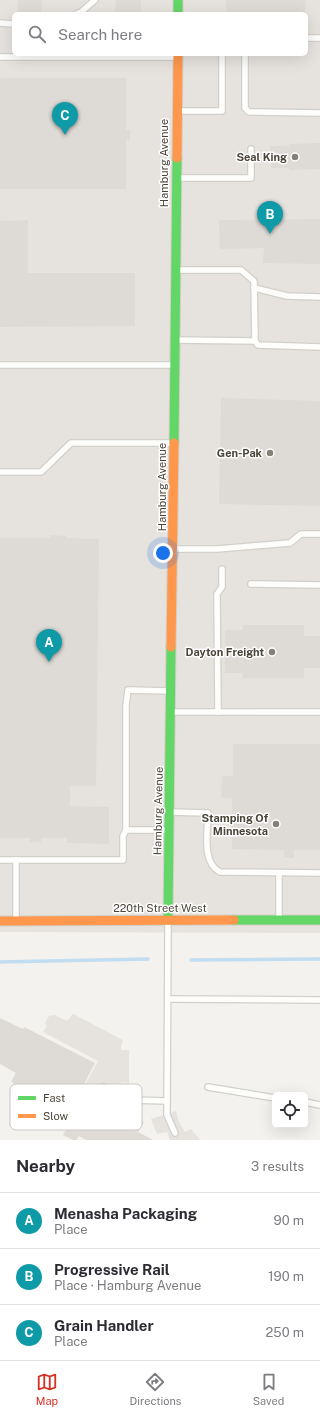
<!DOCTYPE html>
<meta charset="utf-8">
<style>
body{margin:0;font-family:"Public Sans",sans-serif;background:#f2f2f3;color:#2b2b33}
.controls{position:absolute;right:12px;bottom:12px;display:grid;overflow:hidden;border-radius:6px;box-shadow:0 4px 16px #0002}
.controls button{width:36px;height:36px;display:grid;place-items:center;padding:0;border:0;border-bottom:1px solid #e1e1e2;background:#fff;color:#2b2b33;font:20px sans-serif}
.you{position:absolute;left:163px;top:553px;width:14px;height:14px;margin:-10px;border:3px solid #fff;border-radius:50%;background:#1a73e8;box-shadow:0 0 0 6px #1a73e833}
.badge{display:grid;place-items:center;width:26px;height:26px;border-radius:50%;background:#d93025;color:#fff;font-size:13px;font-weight:700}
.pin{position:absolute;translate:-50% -33px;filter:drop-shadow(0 1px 2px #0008)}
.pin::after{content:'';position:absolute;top:21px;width:14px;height:12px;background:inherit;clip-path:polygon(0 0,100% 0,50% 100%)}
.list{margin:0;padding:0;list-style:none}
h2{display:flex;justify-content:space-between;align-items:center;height:52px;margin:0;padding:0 16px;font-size:17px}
h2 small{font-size:13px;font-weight:400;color:#7c7c81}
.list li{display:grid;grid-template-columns:26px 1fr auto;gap:12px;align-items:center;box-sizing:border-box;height:56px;padding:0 16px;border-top:1px solid #e1e1e2}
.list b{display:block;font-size:15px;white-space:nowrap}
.list p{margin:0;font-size:13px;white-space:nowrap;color:#7c7c81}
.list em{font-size:13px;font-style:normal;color:#7c7c81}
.icon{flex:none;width:22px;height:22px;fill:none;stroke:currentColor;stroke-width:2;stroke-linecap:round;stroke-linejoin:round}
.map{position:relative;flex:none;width:320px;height:1140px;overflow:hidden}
.search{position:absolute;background:#fff;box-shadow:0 4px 16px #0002;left:12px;right:12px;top:12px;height:44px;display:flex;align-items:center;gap:10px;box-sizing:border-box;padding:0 14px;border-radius:6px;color:#7c7c81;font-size:15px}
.sheet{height:220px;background:#fff}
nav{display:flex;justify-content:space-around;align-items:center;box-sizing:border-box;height:56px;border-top:1px solid #e1e1e2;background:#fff;font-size:11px;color:#7c7c81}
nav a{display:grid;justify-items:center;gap:2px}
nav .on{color:#d93025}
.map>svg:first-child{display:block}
.industrial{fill:#e6e2de;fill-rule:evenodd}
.parking{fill:#e6e3df}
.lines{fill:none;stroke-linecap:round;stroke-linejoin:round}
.stream{stroke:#c0ddf1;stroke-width:3.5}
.building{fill:#dedbd6}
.lane-casing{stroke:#d2d0cb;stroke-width:8}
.fast-casing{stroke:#d3cfc5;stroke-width:11}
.slow-casing{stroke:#d3cfc5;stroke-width:11}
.lane{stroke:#fdfdfc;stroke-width:5.5}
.fast{stroke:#63d668;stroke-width:9}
.slow{stroke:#ff974d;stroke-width:9}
.poi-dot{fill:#868178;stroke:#fff;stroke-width:1.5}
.labels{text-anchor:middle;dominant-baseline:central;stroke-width:3;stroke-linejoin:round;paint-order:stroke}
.poi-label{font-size:11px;font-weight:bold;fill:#4b4439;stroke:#fff;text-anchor:end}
.street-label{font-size:11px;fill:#4b4439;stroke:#fff}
.key{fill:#fff;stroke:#c9c7c4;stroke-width:1}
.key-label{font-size:11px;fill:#4b4439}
</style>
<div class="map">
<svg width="320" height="1140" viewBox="0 0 320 1140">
<rect width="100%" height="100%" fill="#f4f2ee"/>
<path class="industrial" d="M0 0H320V933L0 932ZM14 14H306V54H14Z"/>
<g class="parking">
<path d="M212 565H234L235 625H221V673H235L236 697 226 696 225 699H243L244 678H304V668H320V725L264 724 228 726 208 724 188 725V700L193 702H198L200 701 201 698 202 581H212Z"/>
<path d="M242 565H320V636H304V625H243Z"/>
<path d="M110 588H143L141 824H136V867H120V880L0 879V847L114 848V795H108Z"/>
<path d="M201 796 221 798 222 801H227L226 849 214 850 213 855 216 860 222 863H249L251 849 284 850 285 857 294 858V855H320V889L300 888 293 893 291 899V908L293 913H262L266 908V900L264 895 259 890 225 888 210 884 206 882 203 879 199 867 203 859 199 848V841L200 822 196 820 187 819V806L200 807Z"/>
<path d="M73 1014 123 1040 121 1046V1050H129V1083L121 1082 113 1099H107L104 1101 95 1117 74 1105 98 1061 43 1032 47 1026 45 1023 49 1016 55 1015 67 1021Z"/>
<path d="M176 1111 179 1122 185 1132 191 1129 200 1140H170L167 1132 157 1134 151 1119Z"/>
</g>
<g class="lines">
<g class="stream">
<path d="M191 960 320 959"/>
<path d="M0 962 148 959"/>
</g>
</g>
<g class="building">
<path d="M18 0H42L41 14H18Z"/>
<path d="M116 0H141V14H115Z"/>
<path d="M226 0H306L305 14H226Z"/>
<path d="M0 78H126V130H130V140H126V189H0Z"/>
<path d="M320 143V169L289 170V168H271L270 146H289V144Z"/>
<path d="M320 219V264L263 263 264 248 220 249 219 220Z"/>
<path d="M28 220V273H135V326L0 327V221Z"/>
<path d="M221 398 320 401V506L219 504Z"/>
<path d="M50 535 66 536 67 538 99 539 96 786H70V806L109 807V844L67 843V838H41V842H29L30 838H0V538H50Z"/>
<path d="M243 625H304V636H320V668H304V678H243V673H225V630H243Z"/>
<path d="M233 744H320V850H294V858L284 857V850L232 849V798H221L222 776H233Z"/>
<path d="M0 1018 23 1029 24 1027 95 1063 70 1112 11 1082 16 1073 0 1064Z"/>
<path d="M105 1102 144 1122 138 1132 153 1140H86L79 1136 76 1140H73L63 1135 73 1116 92 1128Z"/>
</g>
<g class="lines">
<defs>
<g id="lane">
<path d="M76 14 81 12 95 0"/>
<path d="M0 23 14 24"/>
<path d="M306 38H320"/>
<path d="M245 54V108L249 112 320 113"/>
<path d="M0 57H177"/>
<path d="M179 111H222V54"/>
<path d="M179 178H251V149"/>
<path d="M254 288 287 296 320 297"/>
<path d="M175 340 255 341 254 281 241 270H176"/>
<path d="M255 341 258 345 320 347"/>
<path d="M0 365H174"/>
<path d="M0 472H41L71 443H172"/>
<path d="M174 549H217L290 543 301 534H320"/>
<path d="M251 584 320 585"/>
<path d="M172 712H218L217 594 222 587V569"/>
<path d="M218 712H320"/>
<path d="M170 812 208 813C208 831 201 862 220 872L320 873"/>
<path d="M126 830H167"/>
<path d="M0 860H123V836L126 830V705L128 690 169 691"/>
<path d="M279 873V919"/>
<path d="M16 920V860"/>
<path d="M168 923 167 1115 175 1133"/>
<path d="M169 999 320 1000"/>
<path d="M104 1087 131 1100 167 1101"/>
<path d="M208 1087 275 1098"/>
<path d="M305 1102 320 1105"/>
</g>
<g id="fast">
<path d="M178 0V14"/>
<path d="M174 443 177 158"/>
<path d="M168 920 171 647"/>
<path d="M234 920H320"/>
</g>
<g id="slow">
<path d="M177 158 178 54"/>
<path d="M171 647 174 443"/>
<path d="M0 921 234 920"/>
</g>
</defs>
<use href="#lane" class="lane-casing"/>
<use href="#fast" class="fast-casing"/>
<use href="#slow" class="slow-casing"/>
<use href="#lane" class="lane"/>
<use href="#fast" class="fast"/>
<use href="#slow" class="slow"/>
</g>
<g class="poi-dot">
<circle cx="295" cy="157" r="4"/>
<circle cx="270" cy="453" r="4"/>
<circle cx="272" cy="652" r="4"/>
<circle cx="276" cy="824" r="4"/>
</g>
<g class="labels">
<g class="poi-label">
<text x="287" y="157">Seal King</text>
<text x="262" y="453">Gen-Pak</text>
<text x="264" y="652">Dayton Freight</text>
<text x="268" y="818">Stamping Of<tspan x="268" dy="13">Minnesota</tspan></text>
</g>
<g class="street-label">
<text transform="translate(164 163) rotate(-90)">Hamburg Avenue</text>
<text transform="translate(162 487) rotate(-90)">Hamburg Avenue</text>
<text transform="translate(158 811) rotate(-89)">Hamburg Avenue</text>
<text x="160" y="908">220th Street West</text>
</g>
</g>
<rect x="10" y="1084" width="132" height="46" rx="6" class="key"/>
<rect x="18" y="1096" width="18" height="4" fill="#63d668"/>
<rect x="18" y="1114" width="18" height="4" fill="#ff974d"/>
<g class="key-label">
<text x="43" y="1102">Fast</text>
<text x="43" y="1120">Slow</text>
</g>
</svg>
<div class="controls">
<button><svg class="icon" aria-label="locate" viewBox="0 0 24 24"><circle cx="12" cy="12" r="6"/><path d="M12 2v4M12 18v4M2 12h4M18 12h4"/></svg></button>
</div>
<div class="you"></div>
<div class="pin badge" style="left:49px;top:662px;background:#0f9aa8">A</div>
<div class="pin badge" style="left:270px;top:234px;background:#0f9aa8">B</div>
<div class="pin badge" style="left:65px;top:135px;background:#0f9aa8">C</div>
<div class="search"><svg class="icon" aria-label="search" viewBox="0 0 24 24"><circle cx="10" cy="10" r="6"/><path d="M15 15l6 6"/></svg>Search here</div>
</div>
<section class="sheet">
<h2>Nearby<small>3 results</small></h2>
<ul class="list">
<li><span class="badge" style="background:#0f9aa8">A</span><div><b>Menasha Packaging</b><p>Place</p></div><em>90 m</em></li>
<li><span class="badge" style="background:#0f9aa8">B</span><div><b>Progressive Rail</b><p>Place · Hamburg Avenue</p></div><em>190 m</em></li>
<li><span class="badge" style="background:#0f9aa8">C</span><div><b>Grain Handler</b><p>Place</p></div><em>250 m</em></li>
</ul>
</section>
<nav>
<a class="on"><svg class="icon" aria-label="map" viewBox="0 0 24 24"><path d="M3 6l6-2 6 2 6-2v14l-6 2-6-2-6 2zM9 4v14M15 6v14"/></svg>Map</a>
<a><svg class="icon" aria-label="directions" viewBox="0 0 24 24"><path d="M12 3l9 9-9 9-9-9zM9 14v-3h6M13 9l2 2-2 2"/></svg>Directions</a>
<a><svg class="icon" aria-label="saved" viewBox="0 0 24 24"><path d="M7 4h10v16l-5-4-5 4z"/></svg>Saved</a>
</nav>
